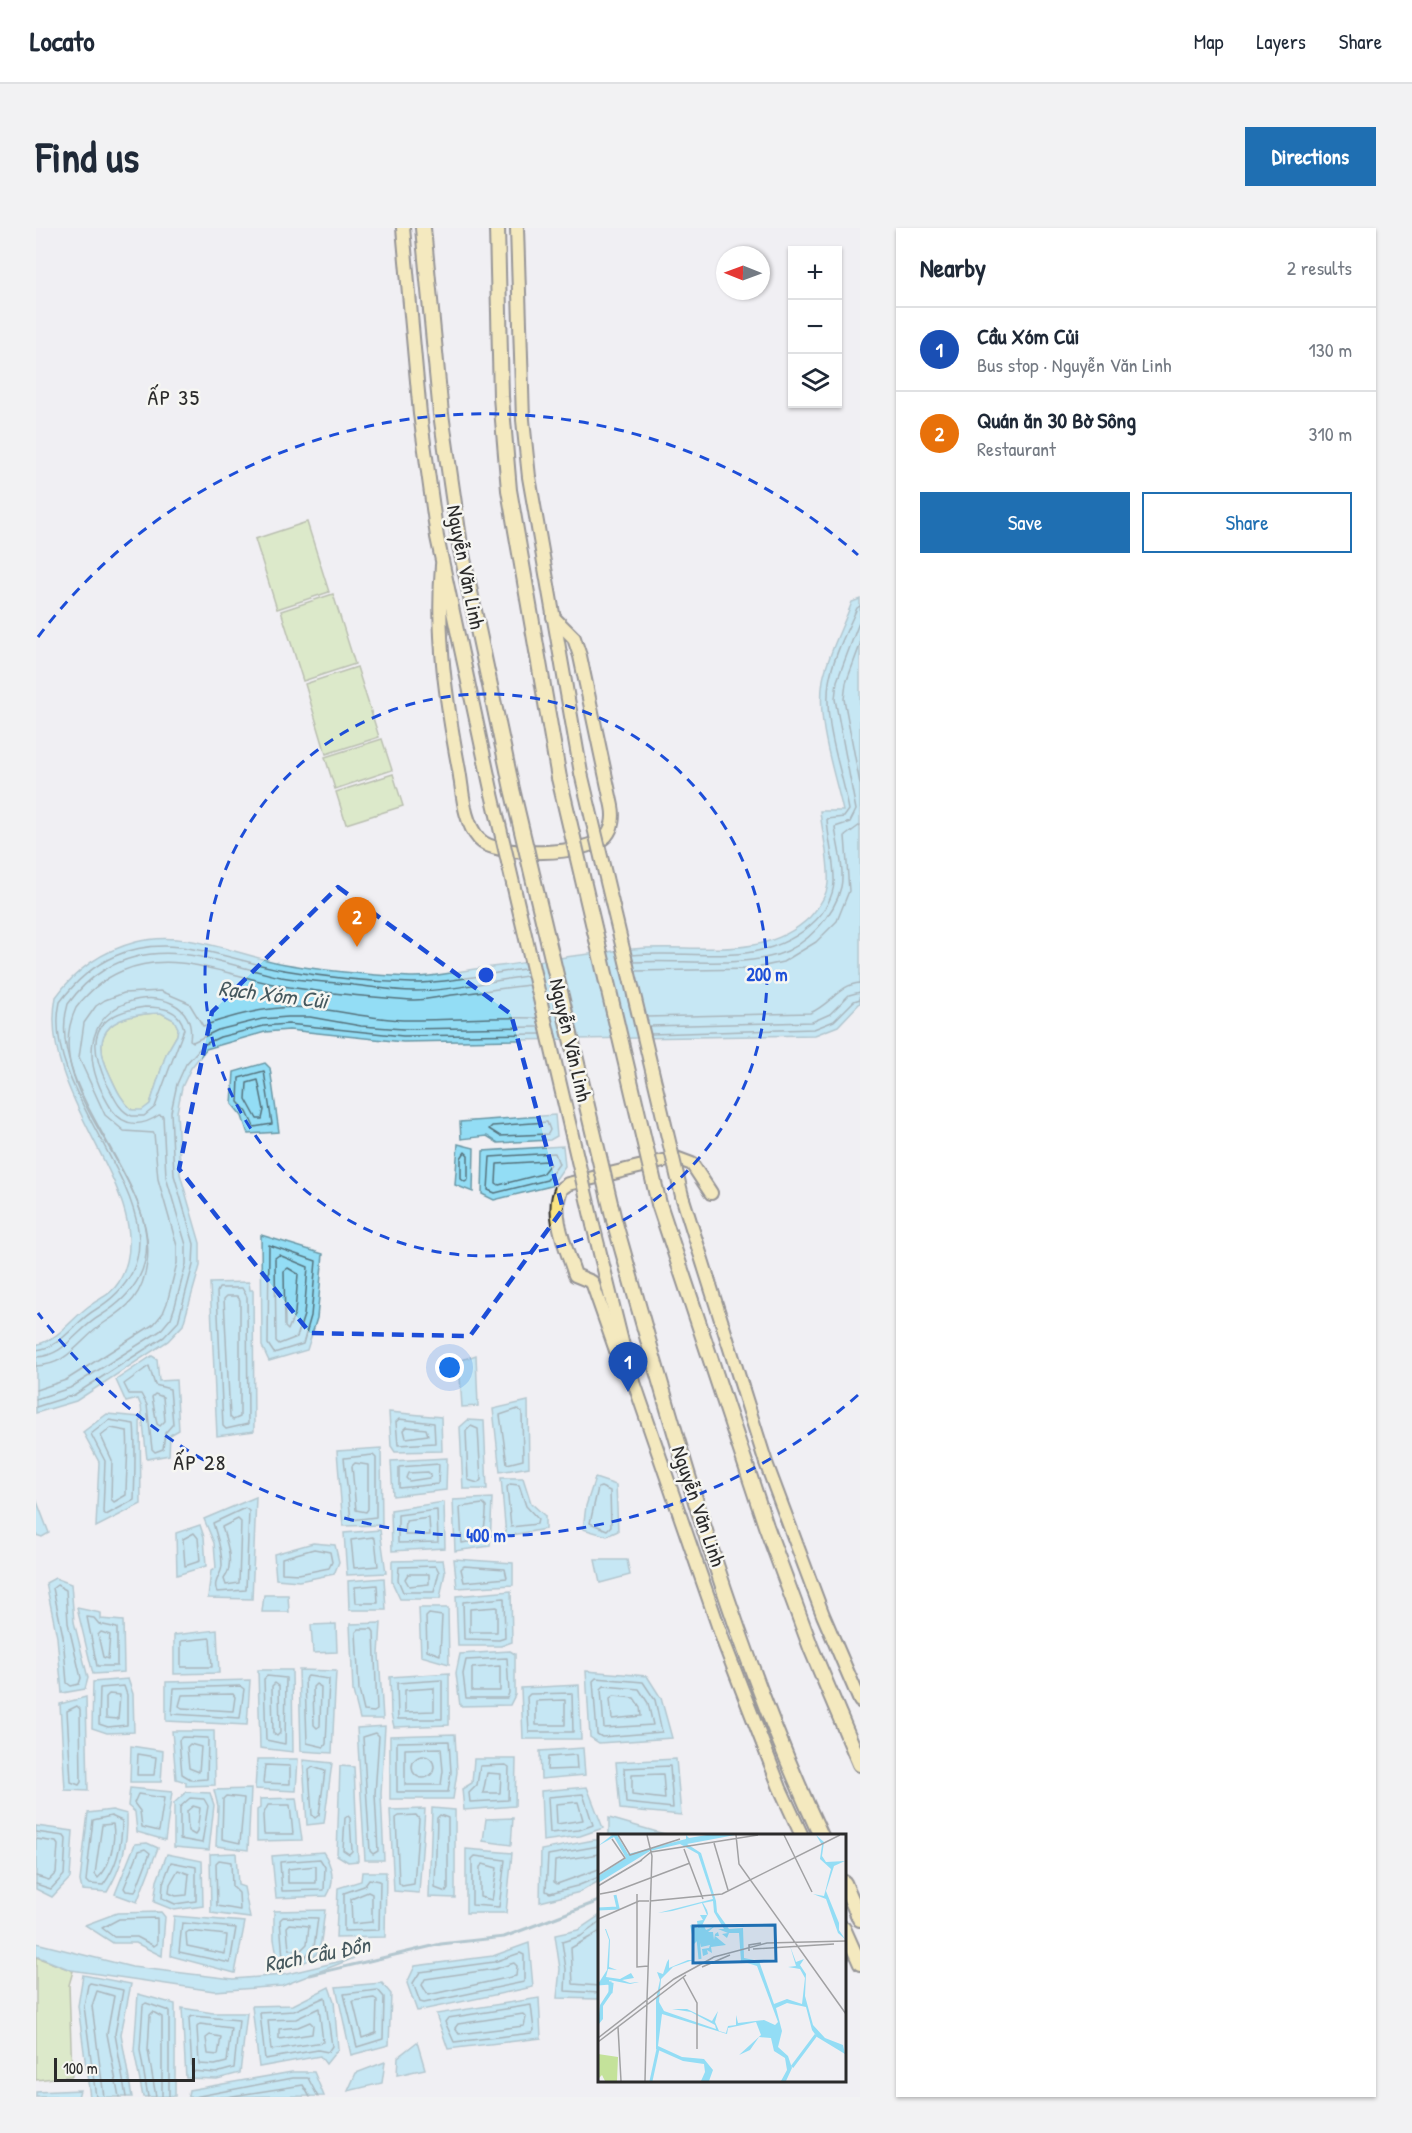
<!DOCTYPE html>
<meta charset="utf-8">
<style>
body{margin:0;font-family:"Patrick Hand",sans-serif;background:#f2f2f3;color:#1f2937}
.controls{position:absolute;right:18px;top:18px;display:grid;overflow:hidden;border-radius:0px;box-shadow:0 2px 4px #0004}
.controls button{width:54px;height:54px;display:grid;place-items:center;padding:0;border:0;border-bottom:2px solid #e0e1e3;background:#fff;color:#1f2937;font:30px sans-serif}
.compass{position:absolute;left:680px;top:18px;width:54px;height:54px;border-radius:50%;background:#fff;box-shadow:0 2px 4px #0004;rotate:271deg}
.scale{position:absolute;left:18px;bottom:15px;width:141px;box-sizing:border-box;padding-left:6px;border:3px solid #2b2b2b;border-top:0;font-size:16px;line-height:21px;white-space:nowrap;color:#2b2b2b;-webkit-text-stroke:4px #f6f6f2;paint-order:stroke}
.you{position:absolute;left:414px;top:1140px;width:21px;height:21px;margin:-15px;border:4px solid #fff;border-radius:50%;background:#1a73e8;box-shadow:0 0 0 9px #1a73e833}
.badge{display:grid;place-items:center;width:39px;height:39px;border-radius:50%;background:#1f6fb2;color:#fff;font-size:20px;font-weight:700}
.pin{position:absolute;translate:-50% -50px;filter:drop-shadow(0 2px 3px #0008)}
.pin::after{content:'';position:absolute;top:32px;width:21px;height:18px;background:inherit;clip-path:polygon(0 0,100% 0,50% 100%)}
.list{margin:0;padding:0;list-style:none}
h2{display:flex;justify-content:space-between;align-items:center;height:78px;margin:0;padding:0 24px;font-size:26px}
h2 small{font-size:20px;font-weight:400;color:#747a83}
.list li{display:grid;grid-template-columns:39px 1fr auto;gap:18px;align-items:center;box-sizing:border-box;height:84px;padding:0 24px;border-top:2px solid #e0e1e3}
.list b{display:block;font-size:22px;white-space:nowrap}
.list p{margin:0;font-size:20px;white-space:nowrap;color:#747a83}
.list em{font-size:20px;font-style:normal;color:#747a83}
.actions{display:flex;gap:12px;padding:18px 24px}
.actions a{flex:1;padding:14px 0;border:2px solid #1f6fb2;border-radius:0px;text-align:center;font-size:21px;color:#1f6fb2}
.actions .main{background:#1f6fb2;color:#fff}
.icon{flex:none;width:33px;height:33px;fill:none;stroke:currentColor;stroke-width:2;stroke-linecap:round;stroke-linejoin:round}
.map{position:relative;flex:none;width:824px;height:1869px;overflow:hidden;border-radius:0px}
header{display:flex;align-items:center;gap:36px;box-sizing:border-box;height:84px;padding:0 30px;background:#fff;border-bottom:2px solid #e0e1e3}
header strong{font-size:28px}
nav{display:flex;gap:33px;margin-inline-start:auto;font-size:21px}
.intro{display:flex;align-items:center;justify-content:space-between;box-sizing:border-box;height:144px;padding:0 36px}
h1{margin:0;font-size:42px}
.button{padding:15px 27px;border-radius:0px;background:#1f6fb2;color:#fff;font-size:21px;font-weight:700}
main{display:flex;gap:36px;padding:0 36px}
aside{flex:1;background:#fff;border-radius:0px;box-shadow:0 2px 4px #0004}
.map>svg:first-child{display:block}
.green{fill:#c4e29a;stroke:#788662;stroke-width:1.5}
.water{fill:#93ddf5;stroke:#6996a4;stroke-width:1.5;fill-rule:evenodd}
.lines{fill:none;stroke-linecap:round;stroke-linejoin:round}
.shore{stroke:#55727c;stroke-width:1.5}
.stream{stroke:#6996a4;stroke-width:3}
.primary-casing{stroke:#2b2b2b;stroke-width:16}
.trunk-casing{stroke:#2b2b2b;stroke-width:18}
.primary{stroke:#f8e281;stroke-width:12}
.trunk{stroke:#f8e281;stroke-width:14}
.primary-bridge-casing{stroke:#2b2b2b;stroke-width:16;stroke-linecap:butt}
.trunk-bridge-casing{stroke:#2b2b2b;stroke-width:18;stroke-linecap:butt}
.primary-bridge{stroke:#f8e281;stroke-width:12}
.trunk-bridge{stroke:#f8e281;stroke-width:14}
.marked{fill:none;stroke:#1d4ed8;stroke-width:4.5;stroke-dasharray:12 8;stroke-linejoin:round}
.ring{fill:none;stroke:#1d4ed8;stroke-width:3;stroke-dasharray:10 8}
.labels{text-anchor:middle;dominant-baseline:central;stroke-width:5;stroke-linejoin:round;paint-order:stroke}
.street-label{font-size:21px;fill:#2b2b2b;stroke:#f6f6f2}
.neighbourhood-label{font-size:22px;letter-spacing:1.5px;fill:#2b2b2b;stroke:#f6f6f2}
.water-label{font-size:22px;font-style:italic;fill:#45585e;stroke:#f6f6f2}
.inset-river{fill:none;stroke:#93ddf5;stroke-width:3}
.inset-road{fill:none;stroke:#a1a1a3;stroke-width:1.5}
.view{fill:#1f6fb2;fill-opacity:0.15;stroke:#1f6fb2;stroke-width:3}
.inset-edge{fill:none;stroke:#2b2b2b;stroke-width:3}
.centre{fill:#1d4ed8;stroke:#f6f6f2;stroke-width:3}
.ring-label{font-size:18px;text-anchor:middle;font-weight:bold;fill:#1d4ed8;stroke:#f6f6f2;stroke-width:5;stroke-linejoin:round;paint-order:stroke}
</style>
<header>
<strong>Locato</strong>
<nav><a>Map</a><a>Layers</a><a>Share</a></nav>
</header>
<div class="intro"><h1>Find us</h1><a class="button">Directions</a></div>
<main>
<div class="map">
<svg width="824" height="1869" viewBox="0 0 824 1869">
<rect width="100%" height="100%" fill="#f0eff3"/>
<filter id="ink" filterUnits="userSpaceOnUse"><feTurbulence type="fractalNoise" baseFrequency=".0167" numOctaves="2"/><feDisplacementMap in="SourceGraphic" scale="12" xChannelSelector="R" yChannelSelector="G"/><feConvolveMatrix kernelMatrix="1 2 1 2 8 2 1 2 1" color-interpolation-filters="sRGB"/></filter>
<g filter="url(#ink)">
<g class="green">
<path d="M271 294 293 364 241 381 219 311Z"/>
<path d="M297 366 319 436 267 453 245 383Z"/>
<path d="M321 439 343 509 290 526 269 456Z"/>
<path d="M346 511 356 542 299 561 289 529Z"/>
<path d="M357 546 367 578 310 596 300 564Z"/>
<path d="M125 785 138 792 142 800 141 807 130 826 114 876 106 883 96 882C85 872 80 860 74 847 50 799 82 786 125 785Z"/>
<path d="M0 1729 37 1743 33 1757 36 1848 0 1852Z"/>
</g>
<g class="water">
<path d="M824 371V775L802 798 779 807 367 814 253 802 229 804 170 821 155 840 146 859 141 884 144 946 164 1015V1038L147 1097 132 1113 40 1173 0 1185V1117C26 1109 33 1093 53 1078 64 1070 75 1067 83 1054 130 970 0 875 20 769 40 741 66 723 100 714 149 701 200 727 249 736 289 743 333 747 374 749 395 750 418 744 439 741 492 735 544 726 597 721 656 715 727 735 774 689 782 680 791 668 792 655 794 633 786 605 784 583H807C798 542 780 494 787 452 792 426 807 399 816 374ZM125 785 138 792 142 800 141 807 130 826 114 876 106 882H96C85 872 80 860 74 847 50 799 82 786 125 785Z"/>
<path d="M229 835 234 840 243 904 212 906 206 888 196 876 198 844Z"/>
<path d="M519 887 521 908 514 912 462 915 451 908 425 911 424 894Z"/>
<path d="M422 916 438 920 437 964 419 957Z"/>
<path d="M527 918 529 938 515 958 458 972 446 966 447 923Z"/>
<path d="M225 1007 287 1026 281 1090 271 1122 233 1133 226 1118Z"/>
<path d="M213 1054 214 1062H217L218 1203 181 1208 174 1055Z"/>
<path d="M440 1127 442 1178 426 1179 423 1133Z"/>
<path d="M116 1128 121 1131 123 1153 140 1152 143 1202 134 1207 133 1227 111 1231 105 1178 102 1171 90 1174 80 1152Z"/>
<path d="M492 1173 493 1239 464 1244 457 1181Z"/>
<path d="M353 1184 405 1189 406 1223 359 1224 355 1218Z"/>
<path d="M71 1186 104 1189 105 1276 60 1299 63 1234 47 1204Z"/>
<path d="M432 1192 448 1193 451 1261H427L424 1199Z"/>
<path d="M345 1220 346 1297 307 1298 301 1223Z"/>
<path d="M411 1230 410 1262 357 1268 355 1233Z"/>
<path d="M465 1250H487L495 1275 509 1288V1301L470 1308Z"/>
<path d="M559 1250 580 1257 582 1303 571 1308 547 1301 550 1278Z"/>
<path d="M220 1269 216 1371 172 1370 175 1343 180 1340 178 1315 168 1291Z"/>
<path d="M456 1270 454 1318 419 1323 417 1272Z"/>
<path d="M0 1271 13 1305 6 1309 0 1307Z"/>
<path d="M408 1274 409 1320 356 1323 355 1282Z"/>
<path d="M164 1297 168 1309 170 1338 141 1347 140 1305Z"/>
<path d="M344 1302 350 1345 311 1347 308 1305Z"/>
<path d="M277 1315 299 1317 303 1334 298 1346 263 1353 240 1351 238 1326Z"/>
<path d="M418 1331 477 1335V1357L421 1360Z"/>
<path d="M407 1332 409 1344 404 1371H364L356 1354V1333Z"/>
<path d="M559 1332H591L594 1347 564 1355Z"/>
<path d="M19 1350 35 1356 38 1394 52 1450 49 1461 26 1465 21 1409 10 1355Z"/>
<path d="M348 1350 350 1382H313L312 1353Z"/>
<path d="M475 1363 476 1414 465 1418H422L420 1368Z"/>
<path d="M228 1367H252L253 1384H226Z"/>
<path d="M41 1380 65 1385V1391L87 1393 88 1444 57 1446Z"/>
<path d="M383 1380H412L413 1436 385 1428Z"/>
<path d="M345 1395 343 1426 347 1491H324L317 1463 314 1396Z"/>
<path d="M300 1396 301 1424 277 1425 275 1397Z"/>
<path d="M181 1402 183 1445 138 1446V1407Z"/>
<path d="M474 1423 479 1426V1467L474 1477 424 1478 420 1445 424 1426Z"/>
<path d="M222 1442H256L257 1524 224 1520Z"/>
<path d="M263 1442 300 1443 296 1525 265 1523Z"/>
<path d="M550 1443 611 1448 625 1470 636 1510 563 1515 554 1509Z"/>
<path d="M413 1445V1497L358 1499 355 1486 354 1449Z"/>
<path d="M92 1451 97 1466 98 1504 71 1505 56 1500 57 1454Z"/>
<path d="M214 1452 211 1497 130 1493V1454Z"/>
<path d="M543 1457 545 1511H487L485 1460Z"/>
<path d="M50 1469 52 1563 29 1562 24 1476Z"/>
<path d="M349 1498 345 1566 348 1632H329L321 1500Z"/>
<path d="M136 1503H178L179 1557 150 1558V1554L140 1551Z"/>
<path d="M419 1506 421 1544 417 1571H354V1508Z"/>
<path d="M95 1518 127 1523 125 1554H94Z"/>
<path d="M547 1520 549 1547 505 1551 504 1523Z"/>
<path d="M221 1531H262L260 1563 219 1561Z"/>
<path d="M438 1531H480L479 1578 428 1582 426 1561 436 1555Z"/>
<path d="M640 1531 645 1587 584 1581 580 1534Z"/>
<path d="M267 1532 296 1535 288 1595 271 1597Z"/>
<path d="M304 1538 318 1539 322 1633 312 1634 301 1627Z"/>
<path d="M551 1559 567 1600 544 1608 507 1613 505 1563Z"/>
<path d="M94 1560 136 1564 129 1612 101 1604 99 1584 92 1578Z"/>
<path d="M215 1561 212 1622 180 1618 182 1578 178 1562Z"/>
<path d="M150 1564 174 1565 178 1577 173 1622 138 1619V1575Z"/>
<path d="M260 1570 266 1612 221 1613V1582L224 1580V1571Z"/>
<path d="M396 1580 419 1582V1670L393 1669Z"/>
<path d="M389 1581 383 1665 358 1663 354 1582Z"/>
<path d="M76 1582 91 1586C92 1616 86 1639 71 1664L46 1662 44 1653 52 1585Z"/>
<path d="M477 1590 475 1617 447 1613 450 1591Z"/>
<path d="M573 1590 635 1608H573Z"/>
<path d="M0 1598 37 1603 34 1650 16 1669 0 1661Z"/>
<path d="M558 1612H563V1653L544 1664 504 1674 505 1622Z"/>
<path d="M111 1615 122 1620 101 1674 79 1666 99 1616Z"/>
<path d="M430 1621 476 1625 470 1685H430Z"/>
<path d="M287 1624C296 1637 300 1654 291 1668L240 1670 236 1628Z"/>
<path d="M200 1625 202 1657 208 1659 214 1690 175 1685 174 1626Z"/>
<path d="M131 1626 166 1633 167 1678 138 1682 118 1674 121 1653Z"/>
<path d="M326 1644H350L349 1709 300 1710 302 1660 325 1653Z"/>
<path d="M289 1682C283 1725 289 1733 243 1740L238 1711V1683Z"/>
<path d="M125 1684 129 1689 126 1728 100 1715H77L49 1697 81 1685Z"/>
<path d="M138 1688 209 1694 199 1745 135 1728Z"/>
<path d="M563 1688V1771L521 1770 524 1741 519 1707 542 1702Z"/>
<path d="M0 1715 96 1739 197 1751 247 1747 318 1730 246 1758 178 1763 35 1742 0 1728Z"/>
<path d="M493 1715 497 1759 381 1783 371 1755 379 1738 457 1728Z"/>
<path d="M47 1747 95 1756 85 1806 96 1869H54L42 1778Z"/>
<path d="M346 1755 355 1766 353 1817 315 1827 300 1759Z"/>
<path d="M293 1759 298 1773 302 1821 290 1836 284 1828 223 1839 216 1778 257 1777Z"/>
<path d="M102 1766 139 1776V1868L107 1869 98 1823Z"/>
<path d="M503 1770 505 1810 412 1821 400 1786Z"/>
<path d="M146 1780 177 1785H211L204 1845 181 1851 150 1850Z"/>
<path d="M381 1814 389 1841 361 1847 362 1829Z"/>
<path d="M349 1834 346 1855 312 1863 320 1845Z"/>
<path d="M256 1844H278L288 1868 152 1869 153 1862Z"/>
<path d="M44 1862 42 1869H0V1864Z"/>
</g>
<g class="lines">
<g class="shore">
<path d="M824 417 810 455 808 471 824 556"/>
<path d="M596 727C661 721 729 743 780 692 789 683 797 668 798 655 799 635 792 612 791 591L808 589 813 582C806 541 787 497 793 454 797 429 811 403 821 380L824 378"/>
<path d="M598 734C644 731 696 740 741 727 769 719 799 687 805 659 809 641 801 617 799 599L814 594 820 582 799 471 801 453 824 392"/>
<path d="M600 743 715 741 747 734 780 714 801 693 813 663 809 608 824 597"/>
<path d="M109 779C126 779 144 781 148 801L119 879 108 888H96C83 883 78 869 71 856 50 812 56 786 109 779Z"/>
<path d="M611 789 774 785C794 777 804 756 824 755"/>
<path d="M613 798 776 794 794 786 813 767 824 764"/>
<path d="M615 806 778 801 798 793 818 773 824 771"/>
<path d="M228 843 236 896 218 899 211 884 202 874 203 850Z"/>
<path d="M222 852 228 882 226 891H221L210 871 211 855Z"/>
<path d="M511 894 514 902 512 906 464 908 453 901 456 898Z"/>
<path d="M429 924 432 927V952L429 954 425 951V930Z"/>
<path d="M519 925 523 936 511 952 459 965 452 962 454 929Z"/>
<path d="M511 933 514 936 506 946 463 957 460 955 461 936Z"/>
<path d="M233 1017 280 1033 275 1088 267 1116 238 1125 232 1116Z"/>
<path d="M243 1027 272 1039 268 1087 261 1109 243 1116 240 1113 239 1030Z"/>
<path d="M252 1040 262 1046 259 1085 252 1102 249 1099 248 1043Z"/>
<path d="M183 1060H206L211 1069 212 1196 190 1201 187 1198 181 1064Z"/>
<path d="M191 1068H201L204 1072V1189L197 1192 194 1189 188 1071Z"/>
<path d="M0 1122C27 1119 38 1094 59 1082 184 1004 0 881 24 774 39 754 56 738 79 728 136 703 191 732 248 742 288 749 336 754 376 755 407 756 456 745 489 741"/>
<path d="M0 1129C29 1128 41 1101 64 1088 197 1006 0 882 32 776 42 762 53 751 68 742 127 707 185 736 245 749 269 753 294 754 318 757 338 759 358 763 377 763 415 763 454 753 491 748"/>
<path d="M0 1138C33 1137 44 1111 68 1095 93 1079 107 1067 111 1035 123 946 0 864 40 780 52 764 67 751 86 743 140 720 193 749 247 758 288 765 332 769 375 772 388 773 402 769 416 767 441 764 467 760 493 757"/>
<path d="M113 1138 119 1157 134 1161 137 1196 129 1205 127 1221 119 1224 116 1221 111 1177 105 1166H93L88 1156Z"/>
<path d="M0 1162 30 1152 118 1096 127 1085 131 1075 141 1035V1018L122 951 118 905 88 903 69 887 43 830 48 795 60 778 69 772 88 765 125 763 153 775 167 798C201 786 239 776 275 780 306 783 336 791 367 792 411 792 456 789 501 790"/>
<path d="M119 1166 127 1169 129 1193 124 1198 121 1196 116 1169Z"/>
<path d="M0 1171 34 1160 124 1103 135 1090 139 1078 150 1036V1017L130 949 127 888 123 887C107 898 89 900 76 882 0 761 166 740 154 812L157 814 182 802 226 791 252 789H274L325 798 367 801 503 799"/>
<path d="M0 1179 38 1167 128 1109 142 1094 157 1037 158 1016 138 947 135 884 141 856 150 836 167 817 184 809 228 798 252 796 367 808 505 806"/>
<path d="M482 1181 486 1184 487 1232 471 1236 464 1187Z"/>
<path d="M363 1191 398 1195 399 1215 362 1217 360 1194Z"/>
<path d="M73 1192 98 1196C100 1222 99 1247 98 1272L70 1287 67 1284 69 1233 55 1206Z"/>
<path d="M435 1198 442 1201 445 1252 442 1255 432 1252 430 1203Z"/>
<path d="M371 1199 390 1201 392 1207 370 1210 368 1202Z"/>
<path d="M75 1200 91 1203C93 1225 90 1246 90 1267L78 1274 75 1271 76 1232 65 1208Z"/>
<path d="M337 1227 340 1230V1289L315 1292 308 1230Z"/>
<path d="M319 1235 332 1237V1281L330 1284 320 1282 316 1238Z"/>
<path d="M403 1236 402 1256 363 1260V1239Z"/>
<path d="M392 1244 395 1247 393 1250 373 1253 370 1250 372 1245Z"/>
<path d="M474 1256 483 1257 490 1278 502 1291 501 1296 475 1299 471 1259Z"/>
<path d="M565 1259 574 1263 575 1298 571 1302 554 1295 562 1260Z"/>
<path d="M447 1276 450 1279C451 1291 447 1300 447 1311L426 1315 424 1279Z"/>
<path d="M209 1280 213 1283 210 1362 181 1364C176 1353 186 1347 186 1337 186 1321 181 1309 177 1295Z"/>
<path d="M401 1282 402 1314 362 1315V1287Z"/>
<path d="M393 1290 394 1307H369L370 1293Z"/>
<path d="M202 1291 205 1294 203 1355 190 1357 188 1351C199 1337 191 1315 186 1299Z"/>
<path d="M158 1305 162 1310 164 1333 149 1338 147 1311Z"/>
<path d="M337 1309 339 1311 342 1338 318 1340 315 1312Z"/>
<path d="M278 1321 294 1324 296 1334 293 1340 263 1346 246 1345V1330Z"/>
<path d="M400 1338 403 1344 398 1364H367L362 1352 363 1339Z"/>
<path d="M428 1338 469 1341 471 1350 428 1354 425 1341Z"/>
<path d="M372 1346H393V1356L373 1358 369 1351Z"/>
<path d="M21 1357 30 1362 32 1395 45 1450 43 1456 35 1458 31 1455 27 1408 17 1360Z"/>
<path d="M341 1357 342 1375H320L319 1359Z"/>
<path d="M468 1370 469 1410 463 1412 428 1411 427 1374Z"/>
<path d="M461 1379V1404H434V1381Z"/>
<path d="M393 1386 406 1388 404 1427 391 1422 390 1389Z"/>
<path d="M51 1389 58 1390 63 1396 81 1400V1438H61Z"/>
<path d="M323 1401H336L338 1404 341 1482 338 1484 328 1483 323 1462 320 1404Z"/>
<path d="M65 1404 74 1407 72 1431 67 1429 62 1407Z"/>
<path d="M174 1410 176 1439H145V1413Z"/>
<path d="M471 1430 473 1465 471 1470H430L427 1446 430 1432Z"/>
<path d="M464 1438V1463H436V1440Z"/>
<path d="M231 1448 250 1450 249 1516 230 1512 228 1451Z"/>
<path d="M272 1448 293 1451 290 1516 288 1519 271 1515 269 1451Z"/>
<path d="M560 1450 607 1454 619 1472 626 1504 566 1509 561 1506 557 1453Z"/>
<path d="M406 1452V1491H362L361 1455Z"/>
<path d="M239 1455 243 1458 244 1505 241 1508 237 1505 236 1458Z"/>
<path d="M280 1456 285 1459 284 1498 281 1500 278 1497 277 1459Z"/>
<path d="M88 1458 91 1467V1497L72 1499 63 1496 64 1460Z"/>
<path d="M204 1458 208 1461 204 1490 136 1486 138 1460Z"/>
<path d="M568 1458 603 1461 612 1475 617 1497 568 1500 565 1461Z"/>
<path d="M398 1460V1483L369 1484V1462Z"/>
<path d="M73 1466 84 1467 82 1491 70 1490V1469Z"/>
<path d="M197 1466 199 1469 197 1483 146 1480 143 1478 146 1467Z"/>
<path d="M494 1466 536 1465 537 1504H493L491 1469Z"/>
<path d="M578 1468 598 1470 604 1479 605 1488 576 1491 574 1471Z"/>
<path d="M529 1472V1497H500V1473Z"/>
<path d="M41 1478 44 1481 45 1554 43 1557 35 1554 31 1483Z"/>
<path d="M340 1505 343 1508 339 1566 342 1623 337 1626 334 1623 327 1509Z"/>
<path d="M146 1509 172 1510 171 1551 156 1552 146 1546 143 1512Z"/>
<path d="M413 1513 415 1544 412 1564H361V1514Z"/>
<path d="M154 1516 165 1519 163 1544 153 1540 151 1519Z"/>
<path d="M369 1521 405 1520 407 1543 405 1557H369Z"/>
<path d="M102 1526 120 1529 118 1547H101Z"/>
<path d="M540 1527 541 1541 511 1542 512 1529Z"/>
<circle cx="387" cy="1539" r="11"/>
<path d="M229 1537 254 1538V1556L227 1555Z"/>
<path d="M470 1537 473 1539 472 1572 434 1574 433 1565 441 1557 444 1538Z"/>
<path d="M634 1538 637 1580 590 1575 588 1540Z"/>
<path d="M277 1539 289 1543 283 1587 279 1590 276 1587 273 1542Z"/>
<path d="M451 1545 465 1546 464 1565H447Z"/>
<path d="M627 1546 629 1571 596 1567V1547Z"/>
<path d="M102 1566 128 1570 123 1603 106 1599 104 1583 98 1575Z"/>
<path d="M547 1566 557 1597 543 1602 514 1605 512 1569Z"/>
<path d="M190 1568 208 1570 204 1615 186 1611 187 1571Z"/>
<path d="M154 1570 168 1571 172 1578 166 1615 144 1611V1579Z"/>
<path d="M542 1574 547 1592 521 1596 520 1576Z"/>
<path d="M232 1577H254L257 1606H228L227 1587Z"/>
<path d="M157 1578 164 1580 161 1604 159 1607 152 1603 151 1583Z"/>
<path d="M380 1587 383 1591 378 1656 366 1658 363 1655 360 1590 363 1588Z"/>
<path d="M404 1587 412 1590V1661L410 1664 399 1660 401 1590Z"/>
<path d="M75 1588 86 1593C86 1616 81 1639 67 1657L53 1656 50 1653 57 1592Z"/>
<path d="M312 1588 314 1590 316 1623 313 1626 307 1622 309 1590Z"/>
<path d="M66 1597 77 1596C80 1612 74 1640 62 1650L59 1646Z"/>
<path d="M0 1604 28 1608 30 1611 28 1647 15 1661 0 1656"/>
<path d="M0 1611 20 1614 22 1617 20 1645 13 1652 0 1648"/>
<path d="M563 1618 512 1627 510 1663 514 1665 541 1658 563 1649"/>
<path d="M109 1621 114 1625 99 1664 90 1663 88 1660 103 1623Z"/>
<path d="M563 1626 519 1633 518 1654 521 1656 563 1641"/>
<path d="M439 1628 469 1632 463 1679 436 1677V1631Z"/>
<path d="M284 1631 289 1639 288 1662 246 1663 244 1634Z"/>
<path d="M183 1632 195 1634 196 1658 203 1665 204 1682 181 1678 180 1635Z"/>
<path d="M135 1634 160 1639V1673L139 1676 126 1670 127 1655Z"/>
<path d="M447 1636 461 1640 456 1672 444 1669V1639Z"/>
<path d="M280 1638V1655H252V1641Z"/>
<path d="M142 1642 153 1646 151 1667 140 1668 133 1665 134 1656Z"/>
<path d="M333 1651 344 1653 343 1702 308 1703V1665L328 1658Z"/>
<path d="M332 1664 336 1666V1694L316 1696 315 1671Z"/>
<path d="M247 1689 282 1690 278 1719 268 1730 247 1731 244 1692Z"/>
<path d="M121 1690V1716L118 1718 101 1709H78L66 1700 83 1691Z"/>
<path d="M146 1695 200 1700 194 1735 143 1724Z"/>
<path d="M563 1695 545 1708 526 1714 530 1741 529 1763 563 1765"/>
<path d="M254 1696 273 1698 271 1716 264 1723 253 1722 251 1699Z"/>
<path d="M153 1703 191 1707 189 1726 151 1718 150 1705Z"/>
<path d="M563 1704 535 1720 537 1756 563 1758"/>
<path d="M484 1725 488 1727V1754L388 1775 384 1774 377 1755 384 1744 458 1734Z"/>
<path d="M478 1735 481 1738 480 1748 392 1767 386 1757 389 1751 459 1741Z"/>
<path d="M342 1762 348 1769 347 1811 321 1819 308 1766Z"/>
<path d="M289 1769 296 1818 292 1824 282 1822 229 1831 224 1785 258 1783Z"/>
<path d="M338 1770 341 1772 340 1805 326 1810 317 1773Z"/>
<path d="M495 1777 498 1802 496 1805 418 1814 409 1794 412 1790Z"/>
<path d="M283 1780 287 1814 235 1822 232 1792 260 1791Z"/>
<path d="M487 1786 490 1789 488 1798 423 1806 419 1800 422 1796Z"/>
<path d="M156 1788 203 1792 198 1840 180 1845 156 1843 153 1790Z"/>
<path d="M274 1794 277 1797 276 1806 243 1811V1801L262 1799Z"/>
<path d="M164 1796 195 1800 191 1834 179 1837 163 1836 161 1799Z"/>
<path d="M174 1807 185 1809 182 1827 172 1826 170 1810Z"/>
<path d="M60 1869 48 1778 52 1757 54 1755 87 1762 79 1806 90 1869"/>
<path d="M68 1869 56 1778 61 1763 78 1768 71 1806 83 1869"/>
<path d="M112 1869 104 1822 107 1777 110 1775 133 1783V1869"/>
<path d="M120 1869 112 1822 114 1787 117 1784 126 1789V1869"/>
<path d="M158 1869 257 1850H272L282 1869"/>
<path d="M190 1869 267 1857 274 1869"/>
</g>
<path class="stream" d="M274 1747 405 1716 468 1709 563 1673"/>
<defs>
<g id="primary">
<path d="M367 0 384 186 401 309 456 566"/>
<path d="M481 0 487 192 493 249 545 545"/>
<path d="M406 337C400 407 410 473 423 542 427 564 427 593 443 611 460 631 553 627 570 608 577 600 578 588 576 578L544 428 538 410 517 389"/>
<path d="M646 968 730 1235 787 1387 824 1473"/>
<path d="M557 997 591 1134 688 1415 744 1560 766 1608"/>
<path d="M583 1131 556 1054 539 1047C531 1022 513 984 526 960L532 956 640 930 656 936 675 965"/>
<path d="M808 1700 824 1736"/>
</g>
<g id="trunk">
<path d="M387 0 405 186 424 317 476 561"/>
<path d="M461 0 465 169 473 262 523 550"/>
<path d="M623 976 730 1298 775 1420 824 1536"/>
<path d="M578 992C636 1197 695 1415 785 1608"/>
<path d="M808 1655 824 1691"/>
</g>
</defs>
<use href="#primary" class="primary-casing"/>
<use href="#trunk" class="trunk-casing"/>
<use href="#primary" class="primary"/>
<use href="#trunk" class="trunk"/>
<defs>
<g id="primary-bridge">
<path d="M545 545 646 968"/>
<path d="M456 566 557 997"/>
</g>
<g id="trunk-bridge">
<path d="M523 550 623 976"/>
<path d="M476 561 578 992"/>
</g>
</defs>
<use href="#primary-bridge" class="primary-bridge-casing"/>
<use href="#trunk-bridge" class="trunk-bridge-casing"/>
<use href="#primary-bridge" class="primary-bridge"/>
<use href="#trunk-bridge" class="trunk-bridge"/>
</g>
</g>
<path d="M0 0H824V1869H0ZM302 659 475 786 527 981 434 1108 274 1105 143 941 176 784Z" fill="#f0eff3" fill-opacity=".55" fill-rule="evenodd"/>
<path class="marked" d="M302 659 475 786 527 981 434 1108 274 1105 143 941 176 784Z"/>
<g class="ring">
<circle cx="450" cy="747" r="281"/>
<path d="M822 1167A561 561 0 0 1 2 1085M2 409A561 561 0 0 1 822 327"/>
</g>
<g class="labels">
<g class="street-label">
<text transform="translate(430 339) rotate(79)">Nguyễn Văn Linh</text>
<text transform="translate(535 812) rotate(77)">Nguyễn Văn Linh</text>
<text transform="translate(663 1278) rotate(71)">Nguyễn Văn Linh</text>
</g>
<g class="neighbourhood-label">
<text x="138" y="169">ẤP 35</text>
<text x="164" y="1234">ẤP 28</text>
</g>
<g class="water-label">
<text transform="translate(237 766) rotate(7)">Rạch Xóm Củi</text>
<text transform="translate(281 1726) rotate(-11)">Rạch Cầu Đồn</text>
</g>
</g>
<g transform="translate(562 1606)">
<rect width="248" height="248" fill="#f0eff3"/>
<path d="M0 220 20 223 19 247H7L4 241 0 245Z" fill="#c4e29a"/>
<path d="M14 1H19L30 20 88 5V1L91 4 109 1H137L89 10 103 19 118 67 119 78 131 95 145 94 146 124 161 127 176 170 189 165 204 170 207 144 202 135 190 133 198 132 192 112 198 128 206 125 202 131 208 140 207 162 215 191 227 204 245 211 247 220 219 203 214 196 208 173 189 169 178 174 184 197 180 213 190 222 194 234 188 247H183L189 236 187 224 176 217 173 204 161 203 152 216 141 221 163 201 158 188 130 194 129 200 64 180 60 212 84 223 106 225 115 236 111 247H103L107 238 106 230 85 227 58 215V165L62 146 59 138 65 140 69 128 71 125V134L90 126H95L75 133 63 145 61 168 66 177 118 195 117 191 93 178 74 175H89L114 187 120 177 117 188 121 197 128 199 130 192 138 191V181L140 189 166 186 177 191 180 188 159 132 143 127 141 99H131L129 104 124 100 130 99 120 95H126L116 78 115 67 105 69 109 76 110 80 101 97 105 90 108 96 117 92 110 98H115L116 106 117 100 120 98 121 102H117L128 111 113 113 114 119 109 116 110 120 105 122 104 115 111 114 112 111 103 113 101 105 96 110 92 91 100 94 99 87 105 86 102 81H109L104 69 74 77 60 79 115 65 100 20 82 10 52 17 0 49V42L28 24 16 3 0 12ZM218 1 226 8 224 22 228 28 247 27 236 32 228 57 241 89V96L247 105 240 99 228 65 215 60 226 62 233 35 222 25 224 11ZM7 95H8L12 106 11 133 19 136 10 135 8 143 22 145 33 139 36 144 24 146 32 149 39 148H41L32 150 11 146 14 159 5 172V185L0 191 2 171 13 154 9 149 0 150 9 136 11 106Z" fill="#93ddf5"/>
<path class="inset-river" d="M0 75 20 74 17 61M100 104 102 125M4 147 14 150 13 159M0 150 12 149V159M194 233 218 201M53 247 60 215"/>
<path class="inset-road" d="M20 1 32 21 82 5M138 1 141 30 248 180M186 1 214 58M116 9 130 56M86 15 105 65M42 27 53 18 160 1M0 41 27 24 14 5M0 52 44 26M2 60 18 57 92 29M39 60V133L50 132M52 67 124 60 242 1M0 85 41 67H51M155 115 236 110M151 117V111L163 109M104 133 132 121M85 143 99 169V215M49 166 54 22 49 1M20 193 23 247M0 204 76 145 116 123 169 109 248 107M0 208 88 141M47 247 49 166"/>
<path class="view" d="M177 91 178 127 95 129V92Z"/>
<rect width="248" height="248" class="inset-edge"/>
</g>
<circle cx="450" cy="747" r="9" class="centre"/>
<g class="ring-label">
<text x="731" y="753">200 m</text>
<text x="450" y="1314">400 m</text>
</g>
</svg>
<div class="controls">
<button>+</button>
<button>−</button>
<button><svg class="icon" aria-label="layers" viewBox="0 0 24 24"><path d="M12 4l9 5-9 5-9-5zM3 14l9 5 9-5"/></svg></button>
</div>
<svg class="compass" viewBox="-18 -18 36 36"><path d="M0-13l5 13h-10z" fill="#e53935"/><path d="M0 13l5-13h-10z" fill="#747a83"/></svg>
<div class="scale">100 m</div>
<div class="you"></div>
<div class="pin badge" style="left:592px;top:1164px;background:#1a4fb4">1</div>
<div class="pin badge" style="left:321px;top:719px;background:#e8710a">2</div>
</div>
<aside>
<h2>Nearby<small>2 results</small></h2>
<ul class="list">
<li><span class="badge" style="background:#1a4fb4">1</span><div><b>Cầu Xóm Củi</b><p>Bus stop · Nguyễn Văn Linh</p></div><em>130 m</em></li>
<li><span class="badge" style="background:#e8710a">2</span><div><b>Quán ăn 30 Bờ Sông</b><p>Restaurant</p></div><em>310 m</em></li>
</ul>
<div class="actions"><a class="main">Save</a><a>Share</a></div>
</aside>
</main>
